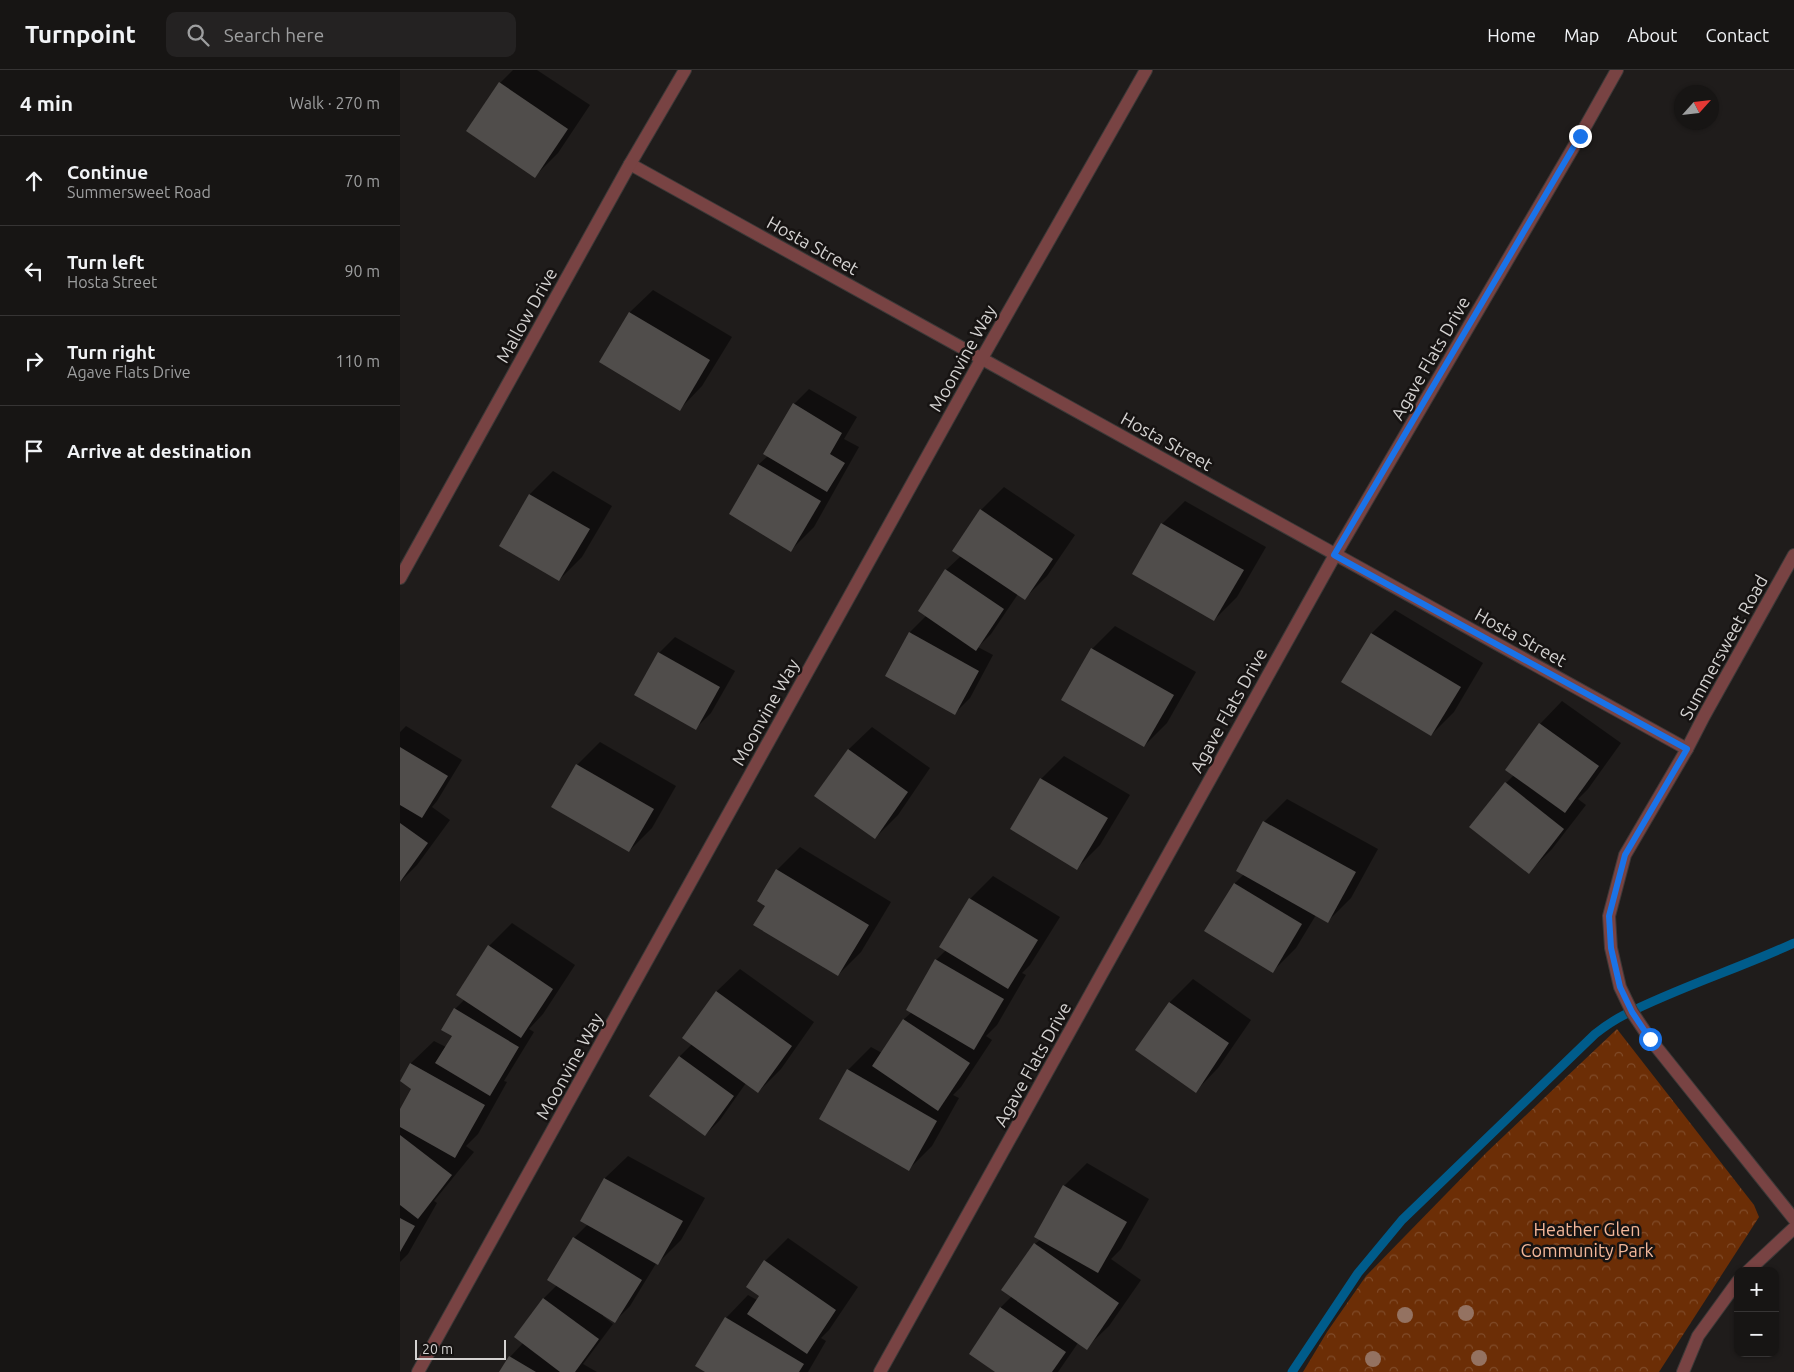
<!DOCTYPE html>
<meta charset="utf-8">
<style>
body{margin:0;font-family:Ubuntu,sans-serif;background:#242222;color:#f1f3f6}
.controls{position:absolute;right:15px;bottom:15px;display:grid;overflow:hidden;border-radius:10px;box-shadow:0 1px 4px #0004}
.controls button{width:45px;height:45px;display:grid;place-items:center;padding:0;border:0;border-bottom:1px solid #363434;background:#171514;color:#f1f3f6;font:25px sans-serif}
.compass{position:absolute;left:1274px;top:15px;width:45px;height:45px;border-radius:50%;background:#171514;box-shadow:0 1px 4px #0004;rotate:63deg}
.scale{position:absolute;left:15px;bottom:12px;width:91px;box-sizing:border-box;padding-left:5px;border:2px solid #d4d2d1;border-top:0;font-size:14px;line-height:18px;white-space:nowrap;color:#d4d2d1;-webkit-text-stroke:4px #161312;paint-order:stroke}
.stop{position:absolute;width:15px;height:15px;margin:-11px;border:4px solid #1a73e8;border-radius:50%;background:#fff}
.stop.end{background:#1a73e8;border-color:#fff;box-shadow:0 1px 5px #0008}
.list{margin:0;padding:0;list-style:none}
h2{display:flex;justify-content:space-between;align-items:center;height:65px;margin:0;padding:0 20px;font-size:21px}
h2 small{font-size:16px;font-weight:400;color:#9e9fa0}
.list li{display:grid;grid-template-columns:32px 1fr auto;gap:15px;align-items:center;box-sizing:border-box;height:90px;padding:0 20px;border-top:1px solid #363434}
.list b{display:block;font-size:19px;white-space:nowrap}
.list p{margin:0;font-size:16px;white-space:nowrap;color:#9e9fa0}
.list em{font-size:16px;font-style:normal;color:#9e9fa0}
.icon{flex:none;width:28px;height:28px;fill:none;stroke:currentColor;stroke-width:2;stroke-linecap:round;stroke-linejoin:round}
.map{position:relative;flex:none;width:1394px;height:1302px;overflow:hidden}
header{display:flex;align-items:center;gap:30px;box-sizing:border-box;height:70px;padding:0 25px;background:#171514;border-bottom:1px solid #363434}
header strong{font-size:24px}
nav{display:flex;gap:28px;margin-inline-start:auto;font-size:18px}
.search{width:350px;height:45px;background:#242222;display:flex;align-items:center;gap:12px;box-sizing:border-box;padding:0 18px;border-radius:10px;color:#9e9fa0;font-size:19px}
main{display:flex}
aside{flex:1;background:#171514}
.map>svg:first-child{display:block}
.park{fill:url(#park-crowns)}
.shadow{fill:#0007}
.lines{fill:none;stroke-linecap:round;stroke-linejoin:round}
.stream{stroke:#005c8b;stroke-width:9}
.building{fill:#504d4b}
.minor-casing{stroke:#3c3938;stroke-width:14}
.minor{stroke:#784343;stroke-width:12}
.tree{fill:#947261}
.route{stroke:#1a73e8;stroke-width:6}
.labels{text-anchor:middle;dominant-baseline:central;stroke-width:5;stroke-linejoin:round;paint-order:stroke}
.street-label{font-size:18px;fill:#d4d2d1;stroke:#161312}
.park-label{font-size:18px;fill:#f4b89a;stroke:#161312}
</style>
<header>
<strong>Turnpoint</strong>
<div class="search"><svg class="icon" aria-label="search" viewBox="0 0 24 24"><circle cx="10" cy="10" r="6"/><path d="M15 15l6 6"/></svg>Search here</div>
<nav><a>Home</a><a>Map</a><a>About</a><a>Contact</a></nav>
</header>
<main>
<aside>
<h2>4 min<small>Walk · 270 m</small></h2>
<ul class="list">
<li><svg class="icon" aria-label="ahead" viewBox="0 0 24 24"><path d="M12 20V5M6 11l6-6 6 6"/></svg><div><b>Continue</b><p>Summersweet Road</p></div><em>70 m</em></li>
<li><svg class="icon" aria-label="left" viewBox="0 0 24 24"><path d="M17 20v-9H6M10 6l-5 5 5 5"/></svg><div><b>Turn left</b><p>Hosta Street</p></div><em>90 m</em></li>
<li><svg class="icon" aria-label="right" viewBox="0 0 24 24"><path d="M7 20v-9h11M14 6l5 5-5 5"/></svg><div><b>Turn right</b><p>Agave Flats Drive</p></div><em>110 m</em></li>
<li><svg class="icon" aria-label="arrive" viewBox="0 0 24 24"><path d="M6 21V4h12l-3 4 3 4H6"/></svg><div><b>Arrive at destination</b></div></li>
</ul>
</aside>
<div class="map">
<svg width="1394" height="1302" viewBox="0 0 1394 1302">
<defs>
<pattern id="park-crowns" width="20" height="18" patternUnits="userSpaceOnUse" patternTransform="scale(1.25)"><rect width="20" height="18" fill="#6c2e06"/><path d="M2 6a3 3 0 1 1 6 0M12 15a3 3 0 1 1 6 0" fill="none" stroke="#804b29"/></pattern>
</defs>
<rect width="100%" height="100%" fill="#1f1c1b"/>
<path class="park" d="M1217 959 1354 1135 1359 1147 1259 1302H903L927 1262 966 1206 1087 1082Z"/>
<g class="shadow">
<path d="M113 0H137L190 35 158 83 135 106 100 13Z"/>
<path d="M253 220 332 267 302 316 280 339 201 292 230 242Z"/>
<path d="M409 319 457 347 444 369 459 377 414 457 391 480 330 444 359 394 368 386 394 334Z"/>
<path d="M153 401 212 436 182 487 159 510 101 475 130 424Z"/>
<path d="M604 417 675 465 647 506 624 529 618 524 591 564 578 577 593 585 570 628 554 644 510 562 526 546 546 500 561 486 554 481 581 440Z"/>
<path d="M785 431 866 477 837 527 814 550 734 504 762 454Z"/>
<path d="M995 540 1083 593 1054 642 1031 665 943 612 972 563Z"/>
<path d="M715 556 796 602 767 653 744 676 692 579Z"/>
<path d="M275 567 335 601 311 643 296 658 259 583Z"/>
<path d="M1162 631 1221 673 1188 719 1178 729 1186 735 1152 779 1129 802 1106 713 1114 705 1140 654Z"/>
<path d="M6 656 62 690 37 731 32 737 50 750 17 795 0 812V662Z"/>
<path d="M472 657 530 698 498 745 475 768 416 726 449 679Z"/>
<path d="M200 672 276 716 252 758 229 781 177 695Z"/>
<path d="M664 686 730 725 700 775 677 798 612 759 641 709Z"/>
<path d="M887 729 978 779 951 828 928 851 916 845 896 878 873 901 806 861 835 813 844 804 838 801 864 752Z"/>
<path d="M400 777 491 832 461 882 438 905 367 835 377 800Z"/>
<path d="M593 806 660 847 630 895 622 903 626 905 597 955 586 966 592 970 561 1017 553 1025 559 1028 532 1076 509 1099 448 1000 471 977 482 983 504 949 512 942 508 940 536 890 546 880 570 829Z"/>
<path d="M112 853 175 895 143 944 129 959 134 962 104 1011 107 1012 78 1064 66 1076 74 1082 34 1131 37 1133 8 1184 0 1192V1041L13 1018 1 1011 11 993 34 971 46 977 53 965 55 939 65 929 89 876Z"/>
<path d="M340 899 414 952 381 999 358 1022 346 1013 320 1050 305 1065 251 1025 280 986 292 974 283 968 317 921Z"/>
<path d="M793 909 851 950 818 998 796 1021 737 980 770 932Z"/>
<path d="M228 1086 305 1128 281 1170 258 1193 257 1192 230 1236 215 1251 204 1244 203 1246 213 1254 183 1294 197 1302H101L110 1287 123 1273 115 1267 144 1228 157 1215 174 1168 188 1154 205 1108Z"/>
<path d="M687 1093 749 1129 721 1179 711 1189 741 1210 709 1256 686 1278 678 1273 658 1302H598L571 1283 601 1237 612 1226 635 1174 641 1169 664 1116Z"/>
<path d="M388 1168 458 1217 429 1260 421 1268 426 1271 408 1302H307L326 1248 348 1225 357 1230 360 1225 365 1191Z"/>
</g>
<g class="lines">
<path class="stream" d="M892 1302 958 1203 1002 1150 1195 964C1204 957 1214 950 1224 945 1279 917 1338 899 1394 873"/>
</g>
<g class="building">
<path d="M99 12 168 59 135 108 66 61Z"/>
<path d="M229 242 310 290 280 341 199 292Z"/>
<path d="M393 333 442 363 430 384 445 393 427 422 363 384Z"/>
<path d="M358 394 421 431 391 482 329 444Z"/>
<path d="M129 424 190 459 159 511 99 476Z"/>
<path d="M580 439 653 489 625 530 552 481Z"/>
<path d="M761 453 844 500 814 551 732 504Z"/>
<path d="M545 499 604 539 576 581 518 541Z"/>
<path d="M509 562 579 601 555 645 485 606Z"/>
<path d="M971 563 1061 617 1031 666 941 612Z"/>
<path d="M691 578 774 625 744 677 661 630Z"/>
<path d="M258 582 320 617 296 660 234 625Z"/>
<path d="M1139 653 1199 696 1165 743 1105 700Z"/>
<path d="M0 677 48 706 22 748 0 735Z"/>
<path d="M448 679 508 722 475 769 414 726Z"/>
<path d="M176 694 254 739 229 782 151 737Z"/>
<path d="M640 708 708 748 677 800 610 759Z"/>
<path d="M1105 712 1164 759 1129 804 1069 757Z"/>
<path d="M863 751 956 802 928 853 836 801Z"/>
<path d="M0 753 28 773 0 812Z"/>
<path d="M376 799 469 855 438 906 353 855 365 836 357 831Z"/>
<path d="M834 813 902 854 873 903 804 861Z"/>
<path d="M569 828 638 870 608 919 539 877Z"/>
<path d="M88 875 153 919 121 968 56 925Z"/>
<path d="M535 889 604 929 574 980 506 940Z"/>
<path d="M316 921 392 976 358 1023 282 968Z"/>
<path d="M769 932 829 973 796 1023 735 980Z"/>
<path d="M54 938 119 977 90 1026 35 993 52 966 41 960Z"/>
<path d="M503 949 570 993 538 1041 472 996Z"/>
<path d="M279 986 334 1026 305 1066 249 1026Z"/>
<path d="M10 993 85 1035 55 1088 0 1057V1039L11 1019 0 1011Z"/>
<path d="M447 999 537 1051 509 1101 419 1049Z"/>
<path d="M0 1065 52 1105 18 1149 0 1135Z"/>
<path d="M204 1108 283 1151 258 1195 180 1151Z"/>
<path d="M663 1115 727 1152 698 1203 634 1167Z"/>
<path d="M0 1148 15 1156 0 1182Z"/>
<path d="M173 1167 242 1210 215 1253 147 1210Z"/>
<path d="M634 1173 719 1233 687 1280 601 1220Z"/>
<path d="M364 1190 436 1240 407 1284 347 1244 359 1226 346 1217Z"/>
<path d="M143 1228 199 1269 175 1302H160L114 1267Z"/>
<path d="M600 1237 666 1282 652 1302H595L569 1284Z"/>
<path d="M325 1247 404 1294 399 1302H305L295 1296Z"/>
<path d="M109 1286 136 1302H99Z"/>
</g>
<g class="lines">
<defs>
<g id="minor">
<path d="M230 94 1287 679"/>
<path d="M1394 485 1304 646 1287 679 1225 785 1209 846 1211 878 1220 917 1232 942 1250 969 1394 1149"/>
<path d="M0 508 230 94 285 0"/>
<path d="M1348 1201 1394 1158"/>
<path d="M18 1302 582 288 746 0"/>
<path d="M480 1302 935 485 1180 66 1217 0"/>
<path d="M1283 1302 1298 1266 1338 1211"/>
</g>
</defs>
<use href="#minor" class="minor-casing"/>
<use href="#minor" class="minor"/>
</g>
<g class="tree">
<circle cx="1066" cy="1243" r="8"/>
<circle cx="1005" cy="1245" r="8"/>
<circle cx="1079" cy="1288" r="8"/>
<circle cx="973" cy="1289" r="8"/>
</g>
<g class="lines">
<path class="route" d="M1180 66 934 485 1287 679 1225 785 1209 846 1211 878 1220 917 1232 942 1250 969"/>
</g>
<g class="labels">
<g class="street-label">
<text transform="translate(413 175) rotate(29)">Hosta Street</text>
<text transform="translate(126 245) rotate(-61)">Mallow Drive</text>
<text transform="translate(562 288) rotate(-61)">Moonvine Way</text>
<text transform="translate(1030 288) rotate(-60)">Agave Flats Drive</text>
<text transform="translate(767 371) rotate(29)">Hosta Street</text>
<text transform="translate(1121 567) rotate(29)">Hosta Street</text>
<text transform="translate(1323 577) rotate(-61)">Summersweet Road</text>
<text transform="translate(828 640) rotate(-61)">Agave Flats Drive</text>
<text transform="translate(365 642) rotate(-61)">Moonvine Way</text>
<text transform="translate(632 994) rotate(-61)">Agave Flats Drive</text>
<text transform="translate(169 996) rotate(-61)">Moonvine Way</text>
</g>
<g class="park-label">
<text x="1187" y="1159">Heather Glen<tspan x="1187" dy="21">Community Park</tspan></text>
</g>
</g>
</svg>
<div class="controls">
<button>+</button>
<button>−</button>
</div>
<svg class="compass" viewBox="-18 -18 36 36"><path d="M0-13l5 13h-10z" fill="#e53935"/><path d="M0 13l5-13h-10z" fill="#9e9fa0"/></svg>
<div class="scale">20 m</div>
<div class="stop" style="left:1250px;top:969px"></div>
<div class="stop end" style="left:1180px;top:66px"></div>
</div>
</main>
